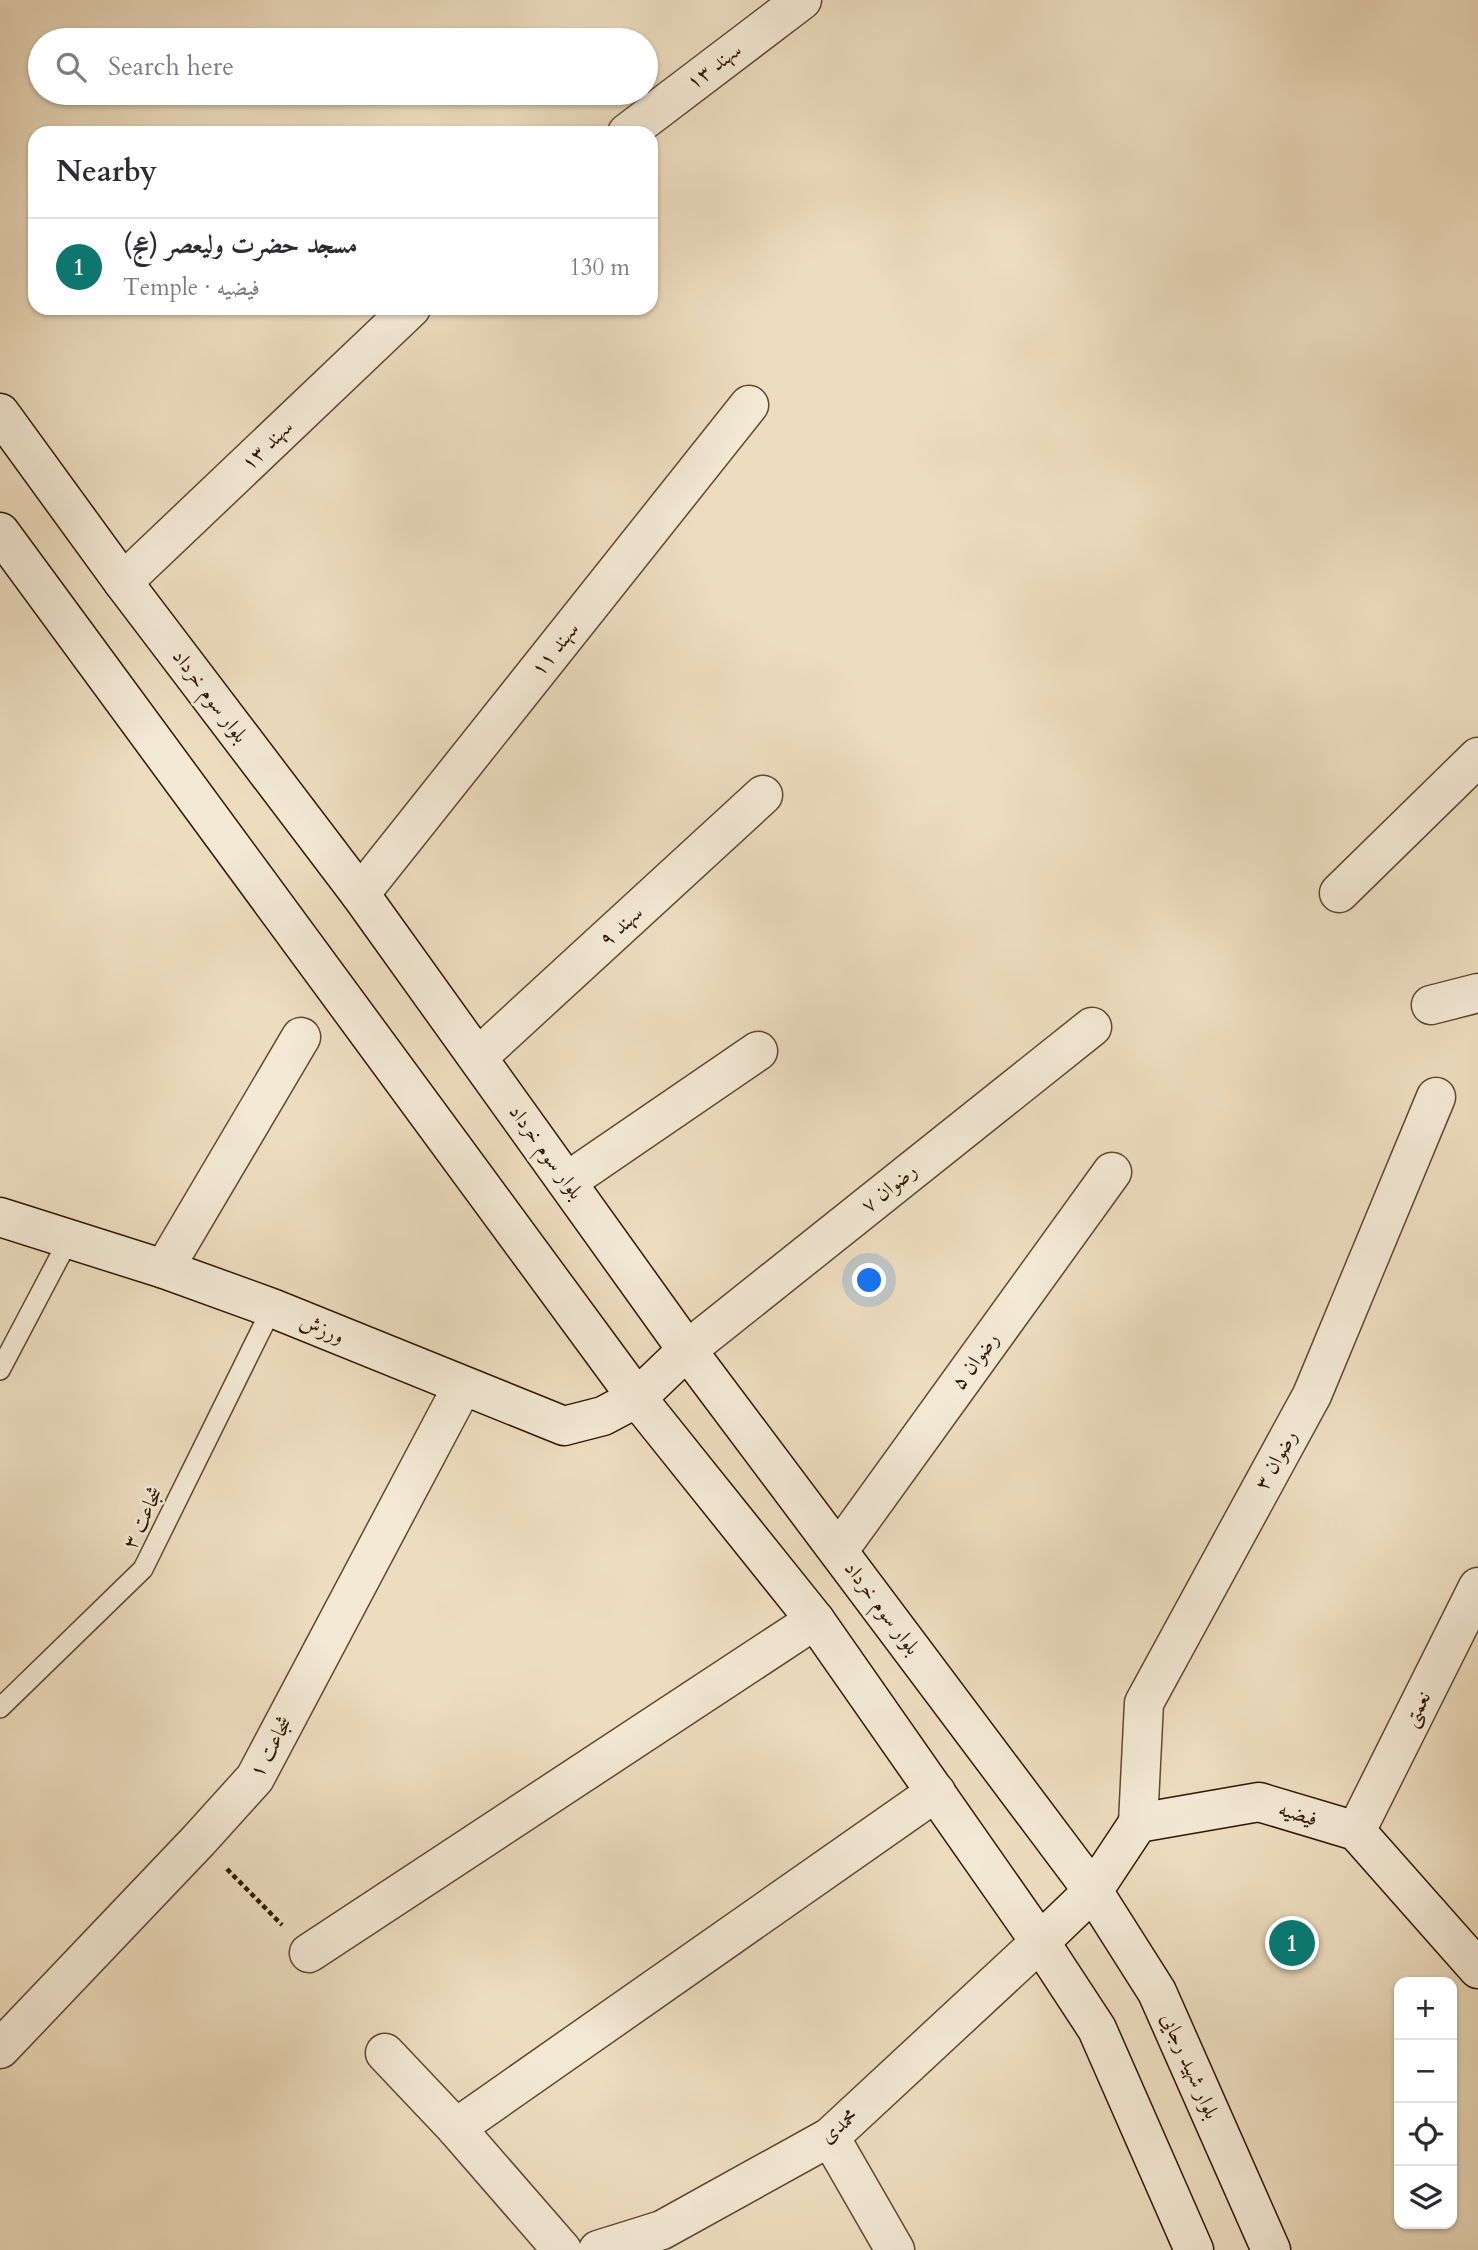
<!DOCTYPE html>
<meta charset="utf-8">
<style>
body{margin:0;font-family:Cardo,Amiri,serif;background:#f2f2f3;color:#2b2b33}
.controls{position:absolute;right:21px;bottom:21px;display:grid;overflow:hidden;border-radius:14px;box-shadow:0 2px 5px #0004}
.controls button{width:63px;height:63px;display:grid;place-items:center;padding:0;border:0;border-bottom:2px solid #e1e1e2;background:#fff;color:#2b2b33;font:35px sans-serif}
.you{position:absolute;left:870px;top:1281px;width:24px;height:24px;margin:-18px;border:5px solid #fff;border-radius:50%;background:#1a73e8;box-shadow:0 0 0 10px #1a73e833}
.badge{display:grid;place-items:center;width:46px;height:46px;border-radius:50%;background:#0f766e;color:#fff;font-size:23px;font-weight:700}
.pin{position:absolute;translate:-50% -50%;border:4px solid #fff;box-shadow:0 2px 7px #0006}
.list{margin:0;padding:0;list-style:none}
h2{display:flex;justify-content:space-between;align-items:center;height:91px;margin:0;padding:0 28px;font-size:30px}
h2 small{font-size:23px;font-weight:400;color:#7c7c81}
.list li{display:grid;grid-template-columns:46px 1fr auto;gap:21px;align-items:center;box-sizing:border-box;height:98px;padding:0 28px;border-top:2px solid #e1e1e2}
.list b{display:block;font-size:26px;white-space:nowrap}
.list p{margin:0;font-size:23px;white-space:nowrap;color:#7c7c81}
.list em{font-size:23px;font-style:normal;color:#7c7c81}
.icon{flex:none;width:38px;height:38px;fill:none;stroke:currentColor;stroke-width:2;stroke-linecap:round;stroke-linejoin:round}
.map{position:relative;flex:none;width:1478px;height:2250px;overflow:hidden}
.search{position:absolute;background:#fff;box-shadow:0 2px 5px #0004;left:28px;top:28px;width:630px;height:77px;display:flex;align-items:center;gap:18px;box-sizing:border-box;padding:0 24px;border-radius:38px;color:#7c7c81;font-size:26px}
.panel{position:absolute;background:#fff;box-shadow:0 2px 5px #0004;left:28px;top:126px;width:630px;height:189px;border-radius:21px}
.map>svg:first-child{display:block}
.lines{fill:none;stroke-linecap:round;stroke-linejoin:round}
.lane-casing{stroke:#604930;stroke-width:22}
.street-casing{stroke:#604930;stroke-width:41}
.secondary-casing{stroke:#311800;stroke-width:41}
.path{stroke:#311800;stroke-width:4.5;stroke-dasharray:5 3.5;stroke-linecap:butt}
.lane{stroke:#f3e9d5;stroke-width:19}
.street{stroke:#f3e9d5;stroke-width:38}
.secondary{stroke:#f3e9d5;stroke-width:38}
.labels{text-anchor:middle;dominant-baseline:central;stroke-width:5;stroke-linejoin:round;paint-order:stroke}
.street-label{font-size:21px;fill:#311800;stroke:#f3e9d5}
</style>
<div class="map">
<svg width="1478" height="2250" viewBox="0 0 1478 2250">
<rect width="100%" height="100%" fill="#edddbf"/>
<filter id="stains"><feTurbulence type="fractalNoise" baseFrequency=".00286" numOctaves="4"/><feColorMatrix values="0 0 0 0 .2 0 0 0 0 .09 0 0 0 0 .02 0 0 0 .5 -.17"/></filter>
<radialGradient id="worn" r=".72"><stop offset=".6" stop-color="#630" stop-opacity="0"/><stop offset="1" stop-color="#630" stop-opacity=".3"/></radialGradient>
<g class="lines">
<defs>
<g id="lane">
<path d="M0 1370 69 1239"/>
<path d="M0 1708 143 1569 272 1308"/>
</g>
<g id="street">
<path d="M627 133 802 0"/>
<path d="M123 582 411 308"/>
<path d="M1339 893 1478 757"/>
<path d="M360 894 749 405"/>
<path d="M1431 1005 1478 993"/>
<path d="M478 1057 763 795"/>
<path d="M568 1181 758 1051"/>
<path d="M164 1269 301 1037"/>
<path d="M687 1350 1092 1027"/>
<path d="M839 1550 1112 1172"/>
<path d="M1138 1823 1144 1703 1312 1395 1436 1097"/>
<path d="M1356 1831 1478 1587"/>
<path d="M309 1953 815 1620"/>
<path d="M0 2049 199 1840 255 1778 462 1387"/>
<path d="M385 2053 456 2128 562 2250"/>
<path d="M456 2128 936 1792"/>
<path d="M830 2137 895 2250"/>
<path d="M598 2250 662 2230 830 2137 1040 1942"/>
</g>
<g id="secondary">
<path d="M0 413 123 582 360 894 687 1350 1093 1891 1157 1992 1271 2250"/>
<path d="M0 532 637 1398 815 1620 1040 1942 1097 2029 1194 2250"/>
<path d="M0 1217 164 1269 272 1308 564 1426 603 1416 637 1398 687 1350"/>
<path d="M1040 1942 1093 1891 1138 1823 1259 1802 1356 1831 1478 1969"/>
</g>
</defs>
<use href="#lane" class="lane-casing"/>
<use href="#street" class="street-casing"/>
<use href="#secondary" class="secondary-casing"/>
<path class="path" d="M227 1869 282 1925"/>
<use href="#lane" class="lane"/>
<use href="#street" class="street"/>
<use href="#secondary" class="secondary"/>
</g>
<g class="labels">
<g class="street-label">
<text transform="translate(714 66) rotate(-37)">سهند ۱۳</text>
<text transform="translate(267 445) rotate(-44)">سهند ۱۳</text>
<text transform="translate(555 649) rotate(-51)">سهند ۱۱</text>
<text transform="translate(210 696) rotate(53)">بلوار سوم خرداد</text>
<text transform="translate(621 926) rotate(-42)">سهند ۹</text>
<text transform="translate(546 1152) rotate(54)">بلوار سوم خرداد</text>
<text transform="translate(889 1188) rotate(-39)">رضوان ۷</text>
<text transform="translate(322 1329) rotate(22)">ورزش</text>
<text transform="translate(975 1361) rotate(-54)">رضوان ۵</text>
<text transform="translate(1276 1460) rotate(-61)">رضوان ۳</text>
<text transform="translate(143 1518) rotate(-64)">شجاعت ۳</text>
<text transform="translate(882 1608) rotate(53)">بلوار سوم خرداد</text>
<text transform="translate(1417 1709) rotate(-63)">نعمتی</text>
<text transform="translate(271 1747) rotate(-61)">شجاعت ۱</text>
<text transform="translate(1298 1814) rotate(17)">فیضیه</text>
<text transform="translate(1190 2066) rotate(66)">بلوار شهید رجایی</text>
<text transform="translate(839 2126) rotate(-39)">محمدی</text>
</g>
</g>
<rect width="100%" height="100%" filter="url(#stains)"/>
<rect width="100%" height="100%" fill="url(#worn)"/>
</svg>
<div class="controls">
<button>+</button>
<button>−</button>
<button><svg class="icon" aria-label="locate" viewBox="0 0 24 24"><circle cx="12" cy="12" r="6"/><path d="M12 2v4M12 18v4M2 12h4M18 12h4"/></svg></button>
<button><svg class="icon" aria-label="layers" viewBox="0 0 24 24"><path d="M12 4l9 5-9 5-9-5zM3 14l9 5 9-5"/></svg></button>
</div>
<div class="you"></div>
<div class="pin badge" style="left:1292px;top:1943px">1</div>
<div class="search"><svg class="icon" aria-label="search" viewBox="0 0 24 24"><circle cx="10" cy="10" r="6"/><path d="M15 15l6 6"/></svg>Search here</div>
<section class="panel">
<h2>Nearby<small></small></h2>
<ul class="list">
<li><span class="badge">1</span><div><b>مسجد حضرت ولیعصر (عج)</b><p>Temple · فیضیه</p></div><em>130 m</em></li>
</ul>
</section>
</div>
